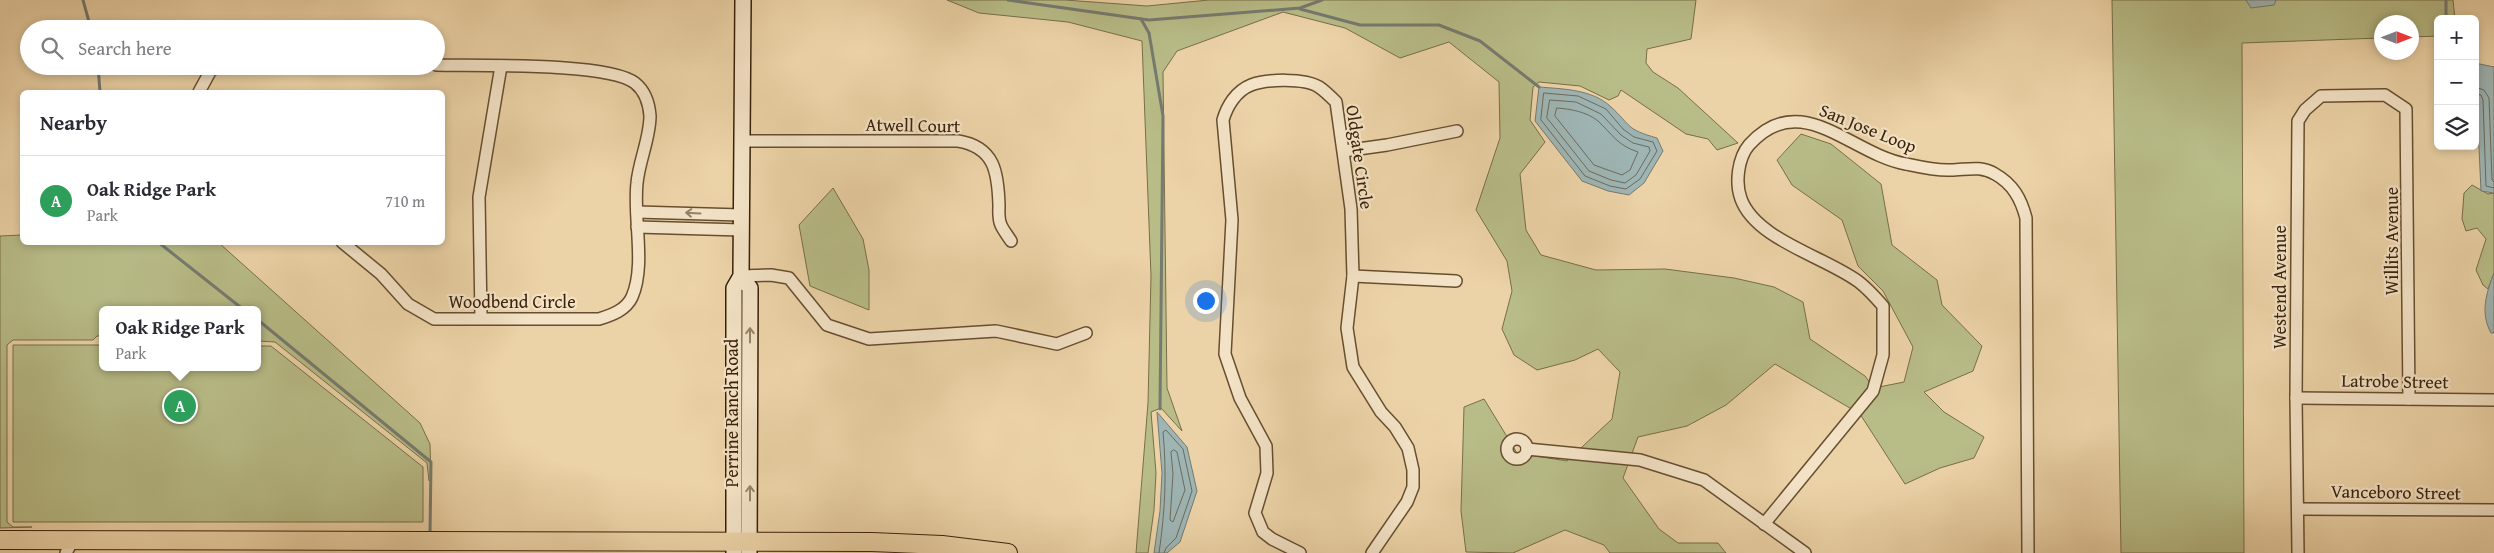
<!DOCTYPE html>
<meta charset="utf-8">
<style>
body{margin:0;font-family:"Gentium Book Plus",serif;background:#f7f7f7;color:#2b2b33}
.controls{position:absolute;right:15px;top:15px;display:grid;overflow:hidden;border-radius:8px;box-shadow:0 2px 8px #0003}
.controls button{width:45px;height:45px;display:grid;place-items:center;padding:0;border:0;border-bottom:1px solid #e1e1e2;background:#fff;color:#2b2b33;font:25px sans-serif}
.compass{position:absolute;left:2374px;top:15px;width:45px;height:45px;border-radius:50%;background:#fff;box-shadow:0 2px 8px #0003;rotate:90deg}
.you{position:absolute;left:1205px;top:300px;width:18px;height:18px;margin:-12px;border:4px solid #fff;border-radius:50%;background:#1a73e8;box-shadow:0 0 0 8px #1a73e833}
.badge{display:grid;place-items:center;width:32px;height:32px;border-radius:50%;background:#8f2418;color:#fff;font-size:16px;font-weight:700}
.pin{position:absolute;translate:-50% -50%;border:2px solid #fff;box-shadow:0 1px 5px #0006}
.popup{position:absolute;left:99px;top:306px;width:162px;height:65px;box-sizing:border-box;display:grid;place-content:center;border-radius:8px;background:#fff;filter:drop-shadow(0 1px 4px #0005);font-size:16px;white-space:nowrap;color:#7c7c81}
.popup b{font-size:19px;color:#2b2b33}
.popup::after{content:'';position:absolute;left:50%;top:100%;margin-left:-10px;border:10px solid transparent;border-top-color:#fff}
.list{margin:0;padding:0;list-style:none}
h2{display:flex;justify-content:space-between;align-items:center;height:65px;margin:0;padding:0 20px;font-size:21px}
h2 small{font-size:16px;font-weight:400;color:#7c7c81}
.list li{display:grid;grid-template-columns:32px 1fr auto;gap:15px;align-items:center;box-sizing:border-box;height:90px;padding:0 20px;border-top:1px solid #e1e1e2}
.list b{display:block;font-size:19px;white-space:nowrap}
.list p{margin:0;font-size:16px;white-space:nowrap;color:#7c7c81}
.list em{font-size:16px;font-style:normal;color:#7c7c81}
.icon{flex:none;width:28px;height:28px;fill:none;stroke:currentColor;stroke-width:2;stroke-linecap:round;stroke-linejoin:round}
.map{position:relative;flex:none;width:2494px;height:553px;overflow:hidden}
.search{position:absolute;background:#fff;box-shadow:0 2px 8px #0003;left:20px;top:20px;width:425px;height:55px;display:flex;align-items:center;gap:12px;box-sizing:border-box;padding:0 18px;border-radius:28px;color:#7c7c81;font-size:19px}
.panel{position:absolute;background:#fff;box-shadow:0 2px 8px #0003;left:20px;top:90px;width:425px;height:155px;border-radius:8px}
.map>svg:first-child{display:block}
.green{fill:#b8bc87;stroke:#786e48}
.water{fill:#9eb5b4;stroke:#767a70}
.lines{fill:none;stroke-linecap:round;stroke-linejoin:round}
.shore{stroke:#6c6b5e;stroke-width:1}
.stream{stroke:#767a70;stroke-width:3}
.street-casing{stroke:#664e30;stroke-width:14}
.secondary-casing{stroke:#392109;stroke-width:18}
.primary-casing{stroke:#392109;stroke-width:20}
.street{stroke:#f3e2c6;stroke-width:11}
.secondary{stroke:#f3e2c6;stroke-width:15}
.primary{stroke:#ecd3a7;stroke-width:18}
.oneway{stroke:#968268}
.labels{text-anchor:middle;dominant-baseline:central;stroke-width:4.5;stroke-linejoin:round;paint-order:stroke}
.street-label{font-size:18px;fill:#392109;stroke:#f3e2c6}
</style>
<div class="map">
<svg width="2494" height="553" viewBox="0 0 2494 553">
<rect width="100%" height="100%" fill="#ecd3a7"/>
<filter id="stains"><feTurbulence type="fractalNoise" baseFrequency=".004" numOctaves="4"/><feColorMatrix values="0 0 0 0 .2 0 0 0 0 .09 0 0 0 0 .02 0 0 0 .5 -.17"/></filter>
<radialGradient id="worn" r=".72"><stop offset=".6" stop-color="#630" stop-opacity="0"/><stop offset="1" stop-color="#630" stop-opacity=".3"/></radialGradient>
<g class="green">
<path d="M947 0H1065L1147 6 1209 0H1696L1691 39 1647 49 1646 63 1653 72 1678 88 1738 143 1717 150 1708 139 1686 134 1621 90 1618 96 1609 100 1580 86 1539 82 1533 87 1530 120 1545 142 1520 174 1526 230 1541 255 1596 270 1665 269 1734 278 1774 287 1803 302 1810 339 1865 376 1874 388 1904 382 1913 347 1883 291 1858 266 1842 220 1792 185 1777 160 1801 134 1831 144 1881 184 1892 245 1937 280 1942 305 1982 346 1973 371 1924 392 1944 412 1984 437 1974 458 1940 468 1905 484 1860 414 1775 364 1726 405 1687 426 1638 437 1623 478 1659 529 1678 543H1718L1726 553H1610L1604 545 1565 530 1513 553 1466 552 1461 511 1464 407 1484 399 1517 453 1567 461 1612 419 1620 372 1598 349 1575 360 1537 370 1514 355 1502 329 1512 291 1507 261 1476 210 1500 138 1499 82 1449 42 1400 58 1345 28 1283 12 1177 51 1163 72 1167 388 1182 431 1161 408 1151 412 1156 473 1154 510 1148 553H1136L1148 403 1151 276 1142 41 1068 22 979 13Z"/>
<path d="M2112 0H2453L2455 19H2438V36L2412 37V22H2382L2381 38 2242 43 2244 553H2121Z"/>
<path d="M2472 185 2488 194 2494 193V273L2488 289 2483 285 2476 270 2486 239 2477 228 2466 231 2462 219 2464 193Z"/>
<path d="M833 188 863 239 869 270V310L810 286 799 225Z"/>
<path d="M22 235V242L219 243 420 423 430 444 431 479 429 481 427 463 275 342 258 341V310H102V336H97L93 340H13L7 345V522L13 527H32L0 528V236Z"/>
<path d="M13 345H102V367H258V346H271L423 467V522H13Z"/>
</g>
<g class="water">
<path d="M2246 0H2276L2274 5 2251 8Z"/>
<path d="M2475 63 2494 67V193L2481 191Z"/>
<path d="M1539 87C1562 89 1591 89 1610 106 1632 126 1625 129 1657 138L1663 151 1644 183 1629 195 1608 191 1582 181 1535 121Z"/>
<path d="M2494 273V333H2491C2480 313 2486 294 2494 273Z"/>
<path d="M1157 412 1187 447 1197 491 1180 542 1167 553H1154L1160 511 1162 473Z"/>
</g>
<g class="lines">
<g class="shore">
<path d="M2475 87 2484 90 2489 98 2492 180 2494 182"/>
<path d="M1544 93 1578 96 1606 109 1623 129 1634 137 1653 142 1657 151 1640 179 1626 189 1610 186 1585 176 1541 120Z"/>
<path d="M2475 94 2481 95 2483 100 2486 186 2494 188"/>
<path d="M1550 100 1576 102 1601 114 1621 135 1633 143 1649 147 1650 151 1636 175 1625 183 1611 180 1589 171 1547 118Z"/>
<path d="M1557 108C1571 109 1587 112 1598 121 1613 135 1617 145 1638 152L1630 170 1622 175 1594 165 1555 116Z"/>
<path d="M1174 450 1177 452 1185 490 1173 522 1170 520 1173 474 1171 452Z"/>
<path d="M1159 553C1165 512 1167 474 1163 432L1166 430 1183 449 1192 491 1176 538 1166 548 1164 553"/>
</g>
<g class="stream">
<path d="M83 0 91 29"/>
<path d="M1008 0 1149 20 1300 8 1322 0"/>
<path d="M2446 0V19"/>
<path d="M1300 9 1360 25H1439L1480 41 1539 87"/>
<path d="M1141 19 1149 33 1163 116 1160 409"/>
<path d="M98 66 100 92"/>
<path d="M158 242 244 310"/>
<path d="M258 320 431 462 430 535"/>
</g>
<defs>
<g id="street">
<path d="M199 92 211 70 221 66"/>
<path d="M742 141H958C995 147 998 173 999 205 999 211 998 219 1001 225 1003 230 1008 236 1011 241"/>
<path d="M1344 151 1387 145 1457 131"/>
<path d="M637 212 741 215"/>
<path d="M637 227 741 230"/>
<path d="M342 242 381 274 408 304 434 319H599C612 315 626 310 632 297 646 265 633 218 637 183 639 161 650 138 650 116 649 103 645 91 635 83 609 62 475 66 436 65"/>
<path d="M741 276 771 275 789 278 827 325 869 339 996 331 1057 344 1086 333"/>
<path d="M1353 276 1456 281"/>
<path d="M481 318 479 197 501 66"/>
<path d="M2296 398 2494 400"/>
<circle cx="1517" cy="449" r="10"/>
<path d="M1527 449 1640 460 1704 480 1805 553"/>
<path d="M2298 509 2494 510"/>
<path d="M1764 524 1873 391 1883 355V306C1876 298 1868 289 1859 282 1826 257 1756 240 1741 199 1735 183 1738 158 1749 145 1801 87 1850 154 1906 164 1920 167 1937 171 1951 170 1966 170 1980 165 1995 174 2013 184 2021 199 2026 218L2028 553"/>
<path d="M66 553 73 540"/>
<path d="M1300 553 1272 539 1263 532 1255 513 1267 473 1266 446 1240 398 1225 354 1232 220 1223 120C1227 106 1236 91 1251 85 1266 79 1305 78 1319 87 1325 91 1331 97 1336 102L1351 209 1353 276 1347 328 1353 367 1381 412 1395 427 1408 448 1413 470V487L1407 502 1372 553"/>
<path d="M2298 553 2296 398 2298 121 2305 110 2321 96 2385 95 2406 109 2409 399"/>
</g>
<g id="secondary">
<path d="M741 276 750 288 749 553"/>
<path d="M734 553V288L741 276 743 0"/>
</g>
<path id="primary" d="M0 540 872 542 942 545 1008 553"/>
</defs>
<use href="#street" class="street-casing"/>
<use href="#secondary" class="secondary-casing"/>
<use href="#primary" class="primary-casing"/>
<use href="#street" class="street"/>
<use href="#secondary" class="secondary"/>
<use href="#primary" class="primary"/>
</g>
<defs><path id="oneway-shaft" d="M-6 0H5M1.5-3L5.5 0L1.5 3" fill="none" stroke-width="1.6" stroke-linecap="round" stroke-linejoin="round" transform="scale(1.25)"/></defs>
<g class="oneway">
<use href="#oneway-shaft" transform="translate(693 213) rotate(-177)"/>
<use href="#oneway-shaft" transform="translate(750 335) rotate(-90)"/>
<use href="#oneway-shaft" transform="translate(750 493) rotate(-90)"/>
</g>
<g class="labels">
<g class="street-label">
<text transform="translate(913 125) rotate(1)">Atwell Court</text>
<text transform="translate(1868 128) rotate(22)">San Jose Loop</text>
<text transform="translate(1360 157) rotate(82)">Oldgate Circle</text>
<text transform="translate(2391 241) rotate(-90)">Willits Avenue</text>
<text transform="translate(2279 287) rotate(-90)">Westend Avenue</text>
<text x="512" y="301">Woodbend Circle</text>
<text transform="translate(2395 381) rotate(1)">Latrobe Street</text>
<text transform="translate(731 413) rotate(-90)">Perrine Ranch Road</text>
<text transform="translate(2396 492) rotate(1)">Vanceboro Street</text>
</g>
</g>
<rect width="100%" height="100%" filter="url(#stains)"/>
<rect width="100%" height="100%" fill="url(#worn)"/>
</svg>
<div class="controls">
<button>+</button>
<button>−</button>
<button><svg class="icon" aria-label="layers" viewBox="0 0 24 24"><path d="M12 4l9 5-9 5-9-5zM3 14l9 5 9-5"/></svg></button>
</div>
<svg class="compass" viewBox="-18 -18 36 36"><path d="M0-13l5 13h-10z" fill="#e53935"/><path d="M0 13l5-13h-10z" fill="#7c7c81"/></svg>
<div class="you"></div>
<div class="pin badge" style="left:180px;top:406px;background:#2e9e5b">A</div>
<div class="popup"><b>Oak Ridge Park</b>Park</div>
<div class="search"><svg class="icon" aria-label="search" viewBox="0 0 24 24"><circle cx="10" cy="10" r="6"/><path d="M15 15l6 6"/></svg>Search here</div>
<section class="panel">
<h2>Nearby<small></small></h2>
<ul class="list">
<li><span class="badge" style="background:#2e9e5b">A</span><div><b>Oak Ridge Park</b><p>Park</p></div><em>710 m</em></li>
</ul>
</section>
</div>
